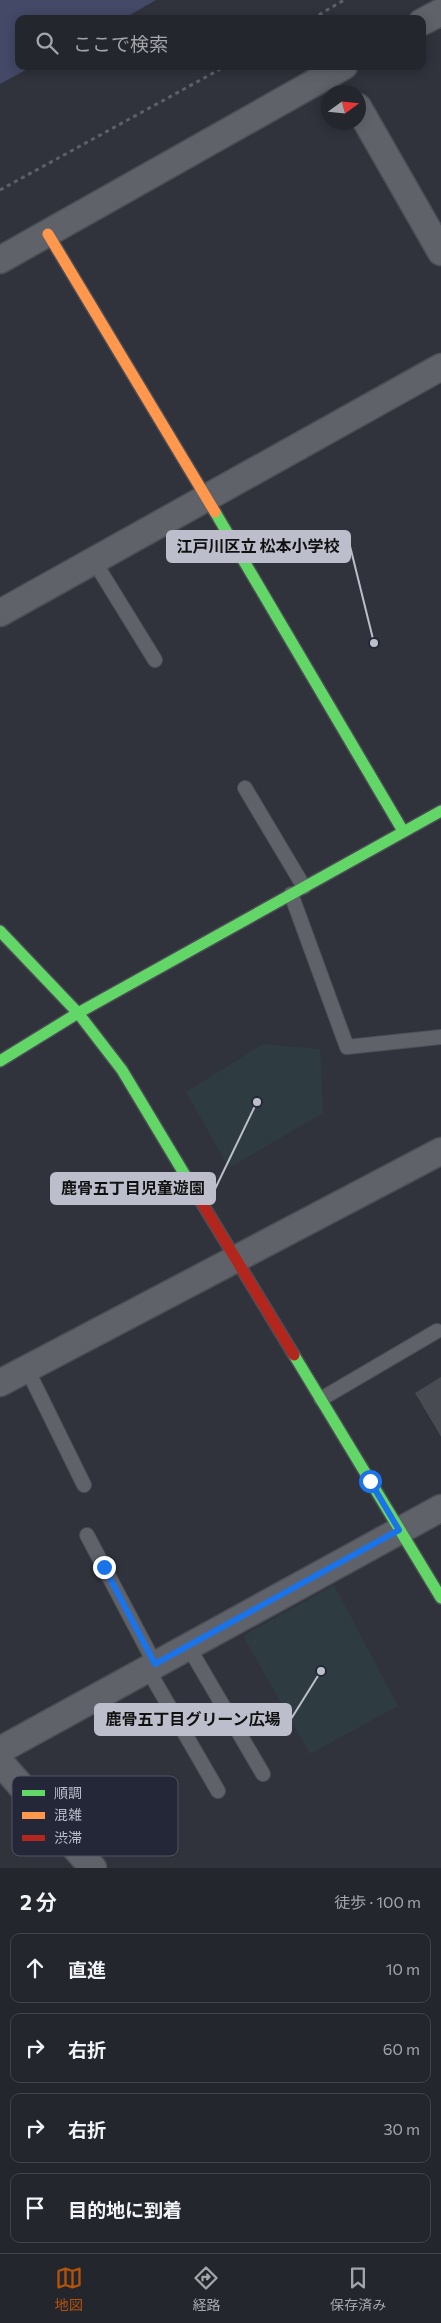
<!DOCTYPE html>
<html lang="ja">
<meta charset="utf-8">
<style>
body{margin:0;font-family:Commissioner,"Noto Sans JP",sans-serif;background:#303239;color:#f1f3f6}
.compass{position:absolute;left:321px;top:85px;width:45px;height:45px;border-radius:50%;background:#24262d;box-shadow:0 2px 12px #0003;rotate:75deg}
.stop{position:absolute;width:15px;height:15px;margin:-11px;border:4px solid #1a73e8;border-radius:50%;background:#fff}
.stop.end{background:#1a73e8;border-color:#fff;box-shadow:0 1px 5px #0008}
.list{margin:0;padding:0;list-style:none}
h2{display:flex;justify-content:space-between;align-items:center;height:65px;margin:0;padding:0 20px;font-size:21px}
h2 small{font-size:16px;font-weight:400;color:#a3a5aa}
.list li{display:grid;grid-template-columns:32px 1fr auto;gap:15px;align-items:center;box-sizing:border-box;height:70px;margin:0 10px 10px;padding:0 10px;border:1px solid #414349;border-radius:10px}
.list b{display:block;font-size:19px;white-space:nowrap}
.list em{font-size:16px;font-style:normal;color:#a3a5aa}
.icon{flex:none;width:28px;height:28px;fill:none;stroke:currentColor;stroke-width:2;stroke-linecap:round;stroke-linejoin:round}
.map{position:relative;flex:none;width:441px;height:1868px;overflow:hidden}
.search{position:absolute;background:#24262d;box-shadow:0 2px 12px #0003;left:15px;right:15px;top:15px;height:55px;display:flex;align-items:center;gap:12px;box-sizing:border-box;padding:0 18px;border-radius:10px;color:#a3a5aa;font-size:19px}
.sheet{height:385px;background:#24262d}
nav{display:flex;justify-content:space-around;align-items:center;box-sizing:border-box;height:70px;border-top:1px solid #414349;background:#24262d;font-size:14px;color:#a3a5aa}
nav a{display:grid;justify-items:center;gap:2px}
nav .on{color:#b45309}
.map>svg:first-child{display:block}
.green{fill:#2e3c42}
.water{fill:#434966}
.building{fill:#494b53;filter:url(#shadow)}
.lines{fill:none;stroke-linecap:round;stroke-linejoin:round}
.lane-casing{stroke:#4c4e55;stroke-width:16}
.street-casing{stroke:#4c4e55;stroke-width:29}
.fast-casing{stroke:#4c4e55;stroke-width:14}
.slow-casing{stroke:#4c4e55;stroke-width:14}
.jam-casing{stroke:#4c4e55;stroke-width:14}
.path{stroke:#5e6067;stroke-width:3;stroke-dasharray:4 4;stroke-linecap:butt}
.lane{stroke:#60626a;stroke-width:14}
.street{stroke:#60626a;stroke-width:26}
.fast{stroke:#63d668;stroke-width:11}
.slow{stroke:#ff974d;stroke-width:11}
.jam{stroke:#b3261e;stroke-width:11}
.route{stroke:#1a73e8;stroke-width:6}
.key{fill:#232737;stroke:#515463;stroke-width:1}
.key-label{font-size:14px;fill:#bcbecb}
.leader{fill:none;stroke:#bcbecb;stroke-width:2}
.callout-dot{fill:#bcbecb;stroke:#232737;stroke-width:2}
.callout{fill:#bcbecb;stroke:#bcbecb;stroke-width:2}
.callout-label{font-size:16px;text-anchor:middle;font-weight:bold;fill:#111}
</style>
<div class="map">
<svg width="441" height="1868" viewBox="0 0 441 1868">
<defs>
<filter id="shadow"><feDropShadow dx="3" dy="5.5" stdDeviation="0" flood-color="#0009"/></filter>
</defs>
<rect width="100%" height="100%" fill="#30323c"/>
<g class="green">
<path d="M263 1044 320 1049 323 1113 229 1168 186 1092Z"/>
<path d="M334 1585 398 1706 310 1754 243 1636Z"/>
</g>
<path class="water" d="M0 0H156L123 19H19V66H33L0 84Z"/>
<path class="building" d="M441 1377V1437L415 1393Z"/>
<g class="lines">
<defs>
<g id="lane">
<path d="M94 561 155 660"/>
<path d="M245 788 304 887"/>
<path d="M291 894 347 1047 441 1037"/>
<path d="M27 1369 84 1485"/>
<path d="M321 1399 437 1331"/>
<path d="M87 1535 155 1664"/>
<path d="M188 1646 263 1774"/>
<path d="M147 1668 218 1791"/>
</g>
<g id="street">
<path d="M422 22 441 12"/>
<path d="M358 107 441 252"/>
<path d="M0 260 344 66"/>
<path d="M0 613 441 367"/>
<path d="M0 1383 441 1151"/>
<path d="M0 1750 441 1508"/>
<path d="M0 1762 93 1868"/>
</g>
<g id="fast">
<path d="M215 512 403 831"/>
<path d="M0 931 78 1013 122 1070 194 1190"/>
<path d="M0 1061 78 1013 441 811"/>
<path d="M294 1355 441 1598"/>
</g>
<path id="slow" d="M48 234 215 512"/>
<path id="jam" d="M194 1190 294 1355"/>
</defs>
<use href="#lane" class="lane-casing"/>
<use href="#street" class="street-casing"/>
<use href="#fast" class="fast-casing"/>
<use href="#slow" class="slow-casing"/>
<use href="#jam" class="jam-casing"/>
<g class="path">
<path d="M312 19 344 0"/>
<path d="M0 190 226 66"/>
</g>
<use href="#lane" class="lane"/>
<use href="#street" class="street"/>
<use href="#fast" class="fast"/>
<use href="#slow" class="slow"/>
<use href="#jam" class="jam"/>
</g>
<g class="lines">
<path class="route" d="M104 1567 155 1664 399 1530 370 1481"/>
</g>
<rect x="12" y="1776" width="166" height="80" rx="8" class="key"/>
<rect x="22" y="1790" width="23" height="6" fill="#63d668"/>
<rect x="22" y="1812" width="23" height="7" fill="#ff974d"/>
<rect x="22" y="1835" width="23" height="6" fill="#b3261e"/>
<g class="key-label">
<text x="54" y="1798">順調</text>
<text x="54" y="1820">混雑</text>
<text x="54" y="1843">渋滞</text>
</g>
<path class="leader" d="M374 643L350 546M257 1102L215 1189M321 1671L291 1719"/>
<g class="callout-dot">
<circle cx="374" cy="643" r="5"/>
<circle cx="257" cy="1102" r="5"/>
<circle cx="321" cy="1671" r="5"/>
</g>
<g class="callout">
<rect x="167" y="531" width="183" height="31" rx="5"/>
<rect x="51" y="1173" width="164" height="31" rx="5"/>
<rect x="95" y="1704" width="196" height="31" rx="5"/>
</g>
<g class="callout-label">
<text x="258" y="552">江戸川区立 松本小学校</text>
<text x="133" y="1194">鹿骨五丁目児童遊園</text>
<text x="193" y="1725">鹿骨五丁目グリーン広場</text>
</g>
</svg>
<svg class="compass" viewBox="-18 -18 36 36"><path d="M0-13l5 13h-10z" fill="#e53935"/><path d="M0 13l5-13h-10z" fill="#a3a5aa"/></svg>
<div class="stop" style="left:370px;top:1481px"></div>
<div class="stop end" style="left:104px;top:1567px"></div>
<div class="search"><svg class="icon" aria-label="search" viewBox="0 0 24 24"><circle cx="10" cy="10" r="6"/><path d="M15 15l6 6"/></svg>ここで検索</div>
</div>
<section class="sheet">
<h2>2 分<small>徒歩 · 100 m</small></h2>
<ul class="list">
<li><svg class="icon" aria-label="ahead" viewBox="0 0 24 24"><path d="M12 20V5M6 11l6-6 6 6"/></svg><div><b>直進</b></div><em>10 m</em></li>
<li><svg class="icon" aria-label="right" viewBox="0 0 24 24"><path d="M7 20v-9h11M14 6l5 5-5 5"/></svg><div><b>右折</b></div><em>60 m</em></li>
<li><svg class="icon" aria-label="right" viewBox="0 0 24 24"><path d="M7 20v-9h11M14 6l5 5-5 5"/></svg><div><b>右折</b></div><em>30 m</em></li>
<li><svg class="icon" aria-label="arrive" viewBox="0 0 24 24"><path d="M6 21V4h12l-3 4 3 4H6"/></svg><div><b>目的地に到着</b></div></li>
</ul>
</section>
<nav>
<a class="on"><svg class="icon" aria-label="map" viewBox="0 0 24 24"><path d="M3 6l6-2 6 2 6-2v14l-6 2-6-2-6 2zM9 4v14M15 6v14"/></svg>地図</a>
<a><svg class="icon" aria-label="directions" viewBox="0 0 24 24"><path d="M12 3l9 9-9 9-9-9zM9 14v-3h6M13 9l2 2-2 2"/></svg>経路</a>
<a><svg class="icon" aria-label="saved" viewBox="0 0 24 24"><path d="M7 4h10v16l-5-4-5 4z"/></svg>保存済み</a>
</nav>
